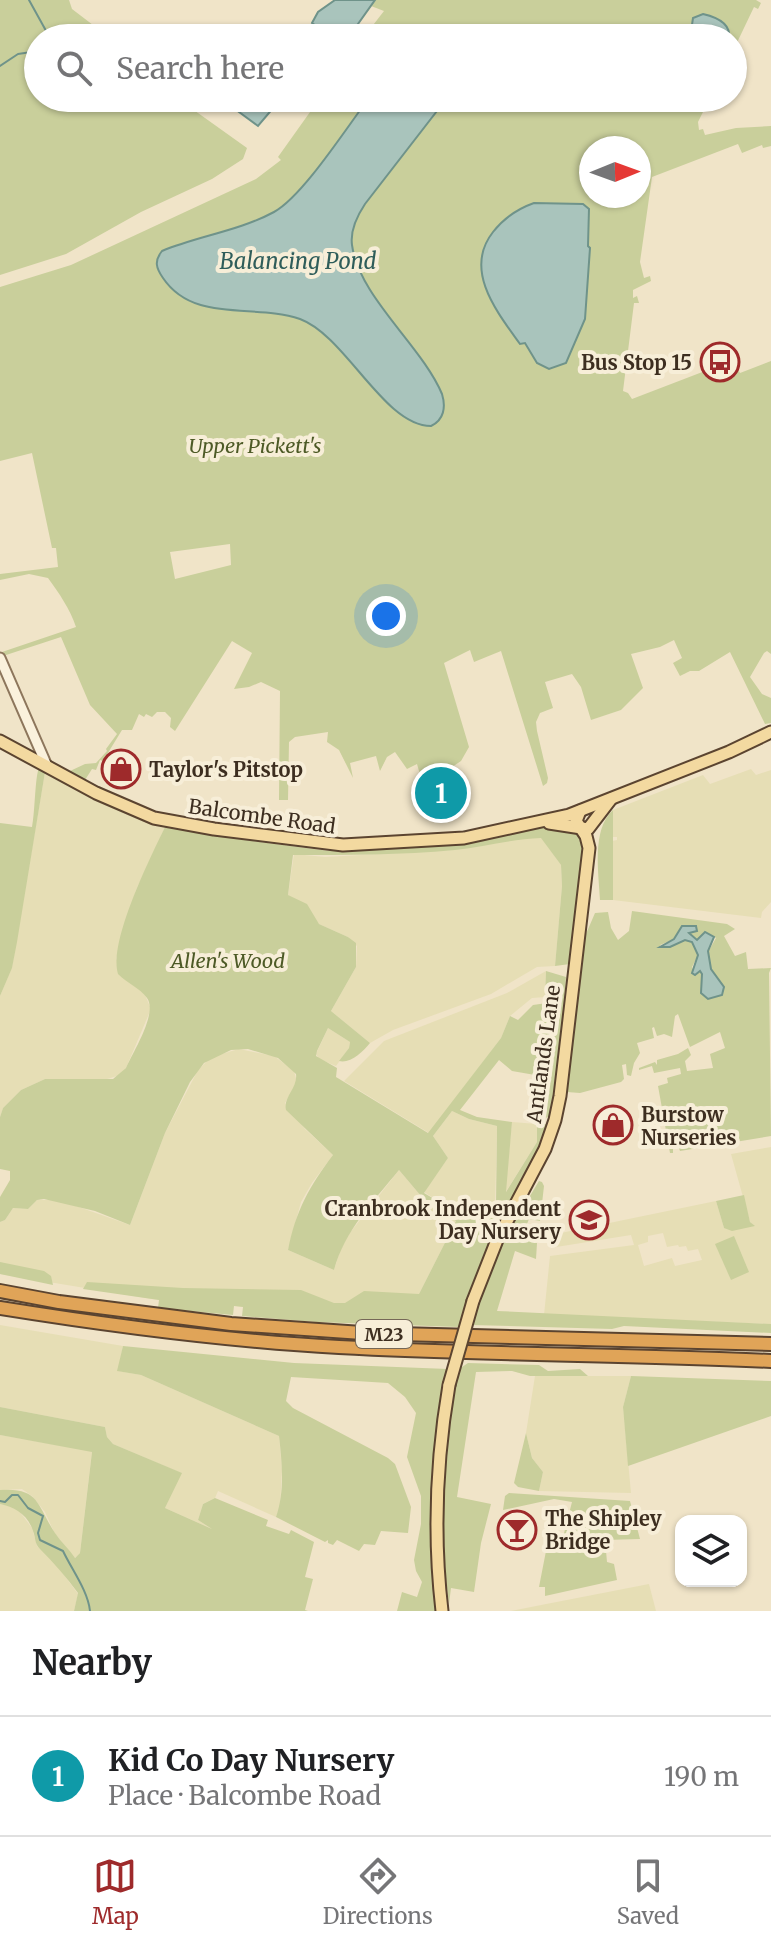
<!DOCTYPE html>
<meta charset="utf-8">
<style>
body{margin:0;font-family:Merriweather,serif;background:#f2f2f2;color:#202124}
.controls{position:absolute;right:24px;bottom:24px;display:grid;overflow:hidden;border-radius:16px;box-shadow:0 2px 6px #0004}
.controls button{width:72px;height:72px;display:grid;place-items:center;padding:0;border:0;border-bottom:2px solid #e0e0e0;background:#fff;color:#202124;font:40px sans-serif}
.compass{position:absolute;left:579px;top:136px;width:72px;height:72px;border-radius:50%;background:#fff;box-shadow:0 2px 6px #0004;rotate:89deg}
.you{position:absolute;left:386px;top:616px;width:28px;height:28px;margin:-20px;border:6px solid #fff;border-radius:50%;background:#1a73e8;box-shadow:0 0 0 12px #1a73e833}
.badge{display:grid;place-items:center;width:52px;height:52px;border-radius:50%;background:#9e2a2b;color:#fff;font-size:26px;font-weight:700}
.pin{position:absolute;translate:-50% -50%;border:4px solid #fff;box-shadow:0 2px 8px #0006}
.list{margin:0;padding:0;list-style:none}
h2{display:flex;justify-content:space-between;align-items:center;height:104px;margin:0;padding:0 32px;font-size:34px}
h2 small{font-size:26px;font-weight:400;color:#757577}
.list li{display:grid;grid-template-columns:52px 1fr auto;gap:24px;align-items:center;box-sizing:border-box;height:120px;padding:0 32px;border-top:2px solid #e0e0e0}
.list b{display:block;font-size:30px;white-space:nowrap}
.list p{margin:0;font-size:26px;white-space:nowrap;color:#757577}
.list em{font-size:26px;font-style:normal;color:#757577}
.icon{flex:none;width:44px;height:44px;fill:none;stroke:currentColor;stroke-width:2;stroke-linecap:round;stroke-linejoin:round}
.map{position:relative;flex:none;width:771px;height:1611px;overflow:hidden}
.search{position:absolute;background:#fff;box-shadow:0 2px 6px #0004;left:24px;right:24px;top:24px;height:88px;display:flex;align-items:center;gap:20px;box-sizing:border-box;padding:0 28px;border-radius:44px;color:#757577;font-size:30px}
.sheet{height:224px;background:#fff}
nav{display:flex;justify-content:space-around;align-items:center;box-sizing:border-box;height:112px;border-top:2px solid #e0e0e0;background:#fff;font-size:22px;color:#757577}
nav a{display:grid;justify-items:center;gap:4px}
nav .on{color:#9e2a2b}
.map>svg:first-child{display:block}
.farmland{fill:#e6deb5;fill-rule:evenodd}
.green{fill:#c9cf9b;fill-rule:evenodd}
.water{fill:#a9c4bc;stroke:#6f938a;stroke-width:2}
.lines{fill:none;stroke-linecap:round;stroke-linejoin:round}
.stream{stroke:#6f938a;stroke-width:2}
.minor-casing{stroke:#8d765c;stroke-width:13}
.major-casing{stroke:#5b4430;stroke-width:15}
.highway-casing{stroke:#5b4430;stroke-width:16}
.minor{stroke:#faf1dc;stroke-width:9}
.major{stroke:#f3d9a0;stroke-width:11}
.highway{stroke:#e0a458;stroke-width:12}
.major-bridge-casing{stroke:#5b4430;stroke-width:15;stroke-linecap:butt}
.major-bridge{stroke:#f3d9a0;stroke-width:11}
.labels{text-anchor:middle;dominant-baseline:central;stroke-width:8;stroke-linejoin:round;paint-order:stroke}
.shield{fill:#f7eed8;stroke:#756857;stroke-width:2}
.shield-label{font-size:18px;font-weight:bold;fill:#3d2e20}
.poi-label{font-size:20px;font-weight:bold;fill:#3d2e20;stroke:#f7eed8;text-anchor:start}
.park-label{font-size:20px;font-style:italic;fill:#4d5a26;stroke:#f7eed8}
.street-label{font-size:20px;fill:#3d2e20;stroke:#f7eed8}
.water-label{font-size:22px;font-style:italic;fill:#2f5d5a;stroke:#f7eed8}
</style>
<div class="map">
<svg width="771" height="1611" viewBox="0 0 771 1611">
<rect width="100%" height="100%" fill="#f0e4c8"/>
<g class="farmland">
<path d="M751 769 756 775 771 770V902L762 912 761 918 613 900 612 841 617 840V837H612L613 810 703 775 710 784Z"/>
<path d="M45 772 96 801 166 825 136 890 116 959 145 995 151 1009 126 1068 120 1075 104 1080 45 1079 21 1090 3 1108 0 1117V996L12 967Z"/>
<path d="M541 837 561 865 562 886 555 966 537 967 491 994 393 1030 370 1043 331 1011 356 967 357 946 348 937 319 924 288 895 294 854 325 857 452 850 516 838Z"/>
<path d="M546 971 545 997 532 998 510 1016 501 1038 429 1133 344 1081 384 1041 507 993Z"/>
<path d="M328 1028 350 1042 349 1048 336 1066 319 1059 316 1054Z"/>
<path d="M239 1049 274 1056 294 1071 297 1082 285 1103 305 1129 333 1155 312 1183 301 1202 288 1250 334 1270 340 1251 349 1234 399 1170 421 1196 456 1221 419 1294 319 1313 152 1299 0 1274V1222L5 1220 13 1208 28 1209 37 1200H59L130 1225 165 1133 198 1070 211 1057Z"/>
<path d="M452 1111 469 1119 497 1126 495 1206H446L424 1192 448 1158 433 1136Z"/>
<path d="M512 1122 537 1124V1142L505 1193Z"/>
<path d="M771 1147V1324L544 1315 550 1256 634 1245 631 1235 550 1248 551 1235 716 1201 724 1228 754 1226 750 1222 731 1154ZM663 1233 667 1247 678 1245 679 1247 686 1246 688 1251 698 1249 702 1260 675 1266 672 1258 644 1266 638 1245 648 1242V1236Z"/>
<path d="M0 1325 123 1346 118 1371 141 1375 279 1436 282 1469 280 1507 276 1517 218 1491 215 1498 203 1504 198 1520 212 1529 165 1508 181 1473 113 1444 107 1437 105 1427 0 1407Z"/>
<path d="M535 1376H631L623 1407 631 1493 539 1491 543 1472 532 1458 526 1433Z"/>
<path d="M0 1435 92 1451 80 1553 77 1556 74 1558 54 1532 45 1512 32 1496 22 1489 0 1490Z"/>
<path d="M0 1504 15 1507 20 1512 32 1528 37 1546 52 1559 78 1594 74 1611H0Z"/>
<path d="M649 1584 656 1611H511L536 1606Z"/>
</g>
<g class="green">
<path d="M0 0H69L72 9 110 38H38V98H177L247 148 243 159 212 179 141 212 66 254 0 275Z"/>
<path d="M375 0H756L761 3 758 9 754 7 733 51V38H729L730 35H689L690 38H363L384 11 371 6Z"/>
<path d="M320 98H710L698 122 699 130 703 129 705 135 736 128 771 126V146L763 148 762 145 742 153 738 144 652 177 640 262 644 278 650 276 651 281 633 290V298L637 296 639 303H634L623 391 628 393 632 399 718 366 720 368 734 362 740 373 771 361V654L767 651 764 653 750 677 762 694 771 698V723L765 724 730 652 699 671H690L680 676 673 663 682 658 674 640 660 647 631 654 643 688 621 710 591 720 581 687 572 674 545 682 553 708 540 713 536 722 537 731 548 778 547 783 543 786 501 651 474 662 470 650 444 663 469 747 461 761 452 767 453 774 429 780 428 777 421 778 417 764 407 769 395 752 387 757 380 771 376 756 350 763 353 778 339 750 327 742 328 732 295 737 289 742 288 800H279L280 691 261 682 249 687 234 689 252 653 232 641 175 731 170 727 171 718 165 712H157L152 717 146 714 144 717 139 714 132 730H122L103 761 100 760 96 770 92 769 85 780 70 771 85 764 96 763 107 751 106 749 117 734 90 705 61 637 3 656 2 652 76 627C70 609 59 593 48 578L29 574 0 580V574L58 567 56 548H52L32 453 0 461V287L71 265 256 179 281 160 278 157ZM591 148H639V196H591ZM230 544 231 565 175 579 170 552Z"/>
<path d="M39 768 45 772 17 942 12 968 0 996V823L32 827C35 813 35 776 39 768Z"/>
<path d="M613 810V900H600C599 874 591 830 613 810Z"/>
<path d="M166 825 253 841 329 851 386 848 546 826 576 833 583 842V852L570 964 555 966 562 886 561 865 541 838C512 839 484 847 455 850 401 855 347 855 293 855L288 895 307 904 319 924 348 937 356 943V967L331 1011 370 1043C363 1052 350 1064 339 1061L349 1048 350 1042 328 1028 317 1051 316 1056 337 1068 336 1077 428 1133 501 1038 510 1016 518 1020 533 1005 547 1003 546 998 543 997H545L546 971 566 977 559 1072 549 1116 546 1118 550 1071 536 1069 535 1075 512 1071 499 1060 460 1110 477 1117 512 1122 506 1192 537 1142V1124H549L474 1284 459 1327 316 1322 242 1316 243 1307 234 1306 233 1315 158 1308 159 1300 83 1289 87 1282 183 1288 301 1290 334 1303H345L364 1291 419 1294 456 1221 421 1196 399 1170C373 1202 345 1230 334 1270L288 1250C295 1212 310 1185 333 1155L286 1110C283 1097 298 1088 296 1074L278 1058 248 1049 231 1050 204 1063 190 1082 165 1133 130 1225 95 1211 44 1199 37 1200 28 1209 13 1208 5 1220 0 1222V1197L10 1180V1171L0 1169V1117L3 1108 21 1090 45 1079H113L126 1068C133 1052 158 1013 147 998 140 988 127 983 118 974 108 942 151 856 166 825ZM452 1111 469 1119 497 1126 496 1205 493 1207 446 1206 424 1193 448 1158 433 1136Z"/>
<path d="M632 911 727 924 735 929 724 936 735 956 746 952 748 969 771 968 769 973 771 1136 680 1151 678 1146 673 1148V1153H670L658 1086 668 1083 667 1078 681 1074 680 1068 654 1073 652 1066 639 1070V1068L655 1062 657 1065V1060L678 1054 688 1048 691 1055 685 1061 687 1071 713 1068 710 1054 725 1048 720 1032 690 1047 678 1014 675 1016 672 1037 664 1034 657 1036 654 1027 652 1028 654 1038 637 1043 640 1053 634 1063 631 1076 627 1075 626 1064 622 1065 624 1079 621 1082 580 1093 567 1092 583 941 595 913 608 912 611 928 618 940 629 931ZM683 926 696 927 694 932 689 933 697 940 704 932 716 938 708 952 712 974 723 985 722 995 702 994V974L699 971 695 975 692 967 698 955 692 942 685 940 661 948 660 945 674 939Z"/>
<path d="M539 1181 542 1182 544 1186 540 1221 529 1219 521 1239 537 1243 536 1259 515 1251 497 1311 771 1324V1333L624 1326 612 1329 471 1325 504 1239Z"/>
<path d="M744 1195 750 1222 755 1226 732 1231 724 1228 716 1201Z"/>
<path d="M734 1236 749 1272 731 1280 715 1244Z"/>
<path d="M0 1262 44 1271 51 1276 53 1285 0 1274Z"/>
<path d="M123 1346 294 1363 448 1369C433 1435 429 1500 434 1567 435 1582 434 1597 436 1611H397L402 1592 417 1597 422 1582 416 1571 414 1560 421 1524V1496L407 1457 416 1413 405 1397 388 1383 291 1377 286 1401 293 1408 388 1458 395 1464 411 1507 408 1533 381 1531 375 1545 364 1544 359 1551 337 1540 333 1545 328 1543V1540L325 1542 276 1517C285 1491 282 1463 279 1436L141 1375 117 1371Z"/>
<path d="M468 1363 539 1365 548 1371 580 1369 588 1376H530L512 1371 476 1372 457 1497 491 1504 481 1543 474 1592 451 1588 449 1604C438 1526 442 1446 459 1369Z"/>
<path d="M631 1376 771 1381V1416L628 1466 623 1407Z"/>
<path d="M0 1407 105 1427 107 1437 113 1444 182 1473 165 1508 212 1529 198 1520 203 1504 215 1498 268 1520 266 1526 289 1534 291 1530 314 1542 305 1577 313 1579 305 1610 308 1611H74L78 1593C66 1577 54 1563 40 1549 34 1543 36 1538 33 1531 28 1515 15 1507 0 1504V1490C40 1487 37 1506 55 1533 61 1542 69 1549 75 1558L80 1553 92 1452 0 1435Z"/>
<path d="M526 1433 532 1458 543 1472 539 1491 518 1487 514 1483Z"/>
<path d="M509 1493 630 1501 640 1539 605 1540 607 1562 614 1564 617 1580 545 1596V1587H539L546 1551 560 1549 572 1502 554 1499 503 1510 505 1496Z"/>
</g>
<g class="water">
<path d="M335 0H375L348 38H333L312 23 318 12Z"/>
<path d="M703 14C716 17 731 23 729 38H690L693 18Z"/>
<path d="M220 98H270L274 107 258 126Z"/>
<path d="M369 98H447L365 204C357 216 350 230 352 245 359 297 422 346 442 394 446 407 444 420 431 426 384 426 346 336 300 319 255 303 194 324 163 278 156 268 154 261 162 251 198 236 239 231 274 212 303 196 347 127 369 98Z"/>
<path d="M534 203 583 204 589 209 588 246 590 248 585 319 566 363 549 369 537 363 525 343 520 344C497 312 463 270 493 232 504 218 517 209 534 203Z"/>
<path d="M682 926H696L697 931 689 933 697 940 705 932 714 937 708 951 711 969 724 987 722 995 708 999 701 993 702 974 700 971 695 975 692 973 698 955 692 942 685 940 670 947H660L674 939Z"/>
</g>
<g class="lines">
<g class="stream">
<path d="M29 0 50 38"/>
<path d="M0 66 18 54 38 51"/>
<path d="M0 1501 5 1502 12 1495H18L28 1508 43 1516 38 1533 40 1540 63 1551C72 1570 88 1591 90 1611"/>
</g>
<defs>
<path id="minor" d="M0 658 47 766"/>
<g id="major">
<path d="M0 741 96 793 154 818 214 829 343 845 464 838 569 815 729 752 771 732"/>
<path d="M549 823 588 829 611 799"/>
<path d="M473 1301 497 1240 545 1149 555 1120 560 1096 589 848 586 836 576 821 580 811"/>
<path d="M442 1611C433 1534 436 1461 449 1385"/>
</g>
<g id="highway">
<path d="M0 1291 59 1302 231 1324 362 1333 771 1344"/>
<path d="M0 1308C112 1326 225 1341 339 1347 483 1355 627 1354 771 1361"/>
</g>
</defs>
<use href="#minor" class="minor-casing"/>
<use href="#major" class="major-casing"/>
<use href="#highway" class="highway-casing"/>
<use href="#minor" class="minor"/>
<use href="#major" class="major"/>
<use href="#highway" class="highway"/>
<defs>
<path id="major-bridge" d="M449 1385 473 1301"/>
</defs>
<use href="#major-bridge" class="major-bridge-casing"/>
<use href="#major-bridge" class="major-bridge"/>
</g>
<defs>
<symbol id="bus-ring" viewBox="-11 -11 22 22"><circle r="9.5" fill="#f7eed8" stroke="#9e2a2b" stroke-width="1.5"/><path d="M-5-6H5V4H4V6H2V4H-2V6H-4V4H-5ZM-3.5-4V0h7V-4ZM-3.5 1.2v1.5H-2V1.2ZM2 1.2v1.5H3.5V1.2Z" fill="#9e2a2b"/></symbol>
<symbol id="shop-ring" viewBox="-11 -11 22 22"><circle r="9.5" fill="#f7eed8" stroke="#9e2a2b" stroke-width="1.5"/><path d="M-5-2.5h2.3a2.7 3.5 0 0 1 5.4 0H5L5.5 6h-11ZM-1.5-2.5h3a1.5 2.3 0 0 0-3 0Z" fill="#9e2a2b"/></symbol>
<symbol id="school-ring" viewBox="-11 -11 22 22"><circle r="9.5" fill="#f7eed8" stroke="#9e2a2b" stroke-width="1.5"/><path d="M0-5L7-2L0 1L-7-2ZM-4 1L0 2.5L4 1V4Q0 6-4 4Z" fill="#9e2a2b"/></symbol>
<symbol id="bar-ring" viewBox="-11 -11 22 22"><circle r="9.5" fill="#f7eed8" stroke="#9e2a2b" stroke-width="1.5"/><path d="M-6-5H6L.8 .8V4.5H3.5V6h-7V4.5H-.8V.8Z" fill="#9e2a2b"/></symbol>
</defs>
<g fill-rule="evenodd">
<use href="#bus-ring" x="698" y="340" width="44" height="44"/>
<use href="#shop-ring" x="99" y="747" width="44" height="44"/>
<use href="#shop-ring" x="591" y="1103" width="44" height="44"/>
<use href="#school-ring" x="567" y="1198" width="44" height="44"/>
<use href="#bar-ring" x="495" y="1508" width="44" height="44"/>
</g>
<g class="labels">
<rect class="shield" x="356" y="1320" width="56" height="28" rx="6"/>
<g class="shield-label">
<text x="384" y="1334">M23</text>
</g>
<g class="poi-label">
<text x="692" y="362" text-anchor="end">Bus Stop 15</text>
<text x="149" y="769">Taylor's Pitstop</text>
<text x="641" y="1114">Burstow<tspan x="641" dy="23">Nurseries</tspan></text>
<text x="561" y="1208" text-anchor="end">Cranbrook Independent<tspan x="561" dy="23">Day Nursery</tspan></text>
<text x="545" y="1518">The Shipley<tspan x="545" dy="23">Bridge</tspan></text>
</g>
<g class="park-label">
<text x="255" y="445">Upper Pickett's</text>
<text x="228" y="960">Allen's Wood</text>
</g>
<g class="street-label">
<text transform="translate(262 816) rotate(8)">Balcombe Road</text>
<text transform="translate(543 1054) rotate(-82)">Antlands Lane</text>
</g>
<g class="water-label">
<text x="298" y="261">Balancing Pond</text>
</g>
</g>
</svg>
<div class="controls">
<button><svg class="icon" aria-label="layers" viewBox="0 0 24 24"><path d="M12 4l9 5-9 5-9-5zM3 14l9 5 9-5"/></svg></button>
</div>
<svg class="compass" viewBox="-18 -18 36 36"><path d="M0-13l5 13h-10z" fill="#e53935"/><path d="M0 13l5-13h-10z" fill="#757577"/></svg>
<div class="you"></div>
<div class="pin badge" style="left:441px;top:793px;background:#0f9aa8">1</div>
<div class="search"><svg class="icon" aria-label="search" viewBox="0 0 24 24"><circle cx="10" cy="10" r="6"/><path d="M15 15l6 6"/></svg>Search here</div>
</div>
<section class="sheet">
<h2>Nearby<small></small></h2>
<ul class="list">
<li><span class="badge" style="background:#0f9aa8">1</span><div><b>Kid Co Day Nursery</b><p>Place · Balcombe Road</p></div><em>190 m</em></li>
</ul>
</section>
<nav>
<a class="on"><svg class="icon" aria-label="map" viewBox="0 0 24 24"><path d="M3 6l6-2 6 2 6-2v14l-6 2-6-2-6 2zM9 4v14M15 6v14"/></svg>Map</a>
<a><svg class="icon" aria-label="directions" viewBox="0 0 24 24"><path d="M12 3l9 9-9 9-9-9zM9 14v-3h6M13 9l2 2-2 2"/></svg>Directions</a>
<a><svg class="icon" aria-label="saved" viewBox="0 0 24 24"><path d="M7 4h10v16l-5-4-5 4z"/></svg>Saved</a>
</nav>
